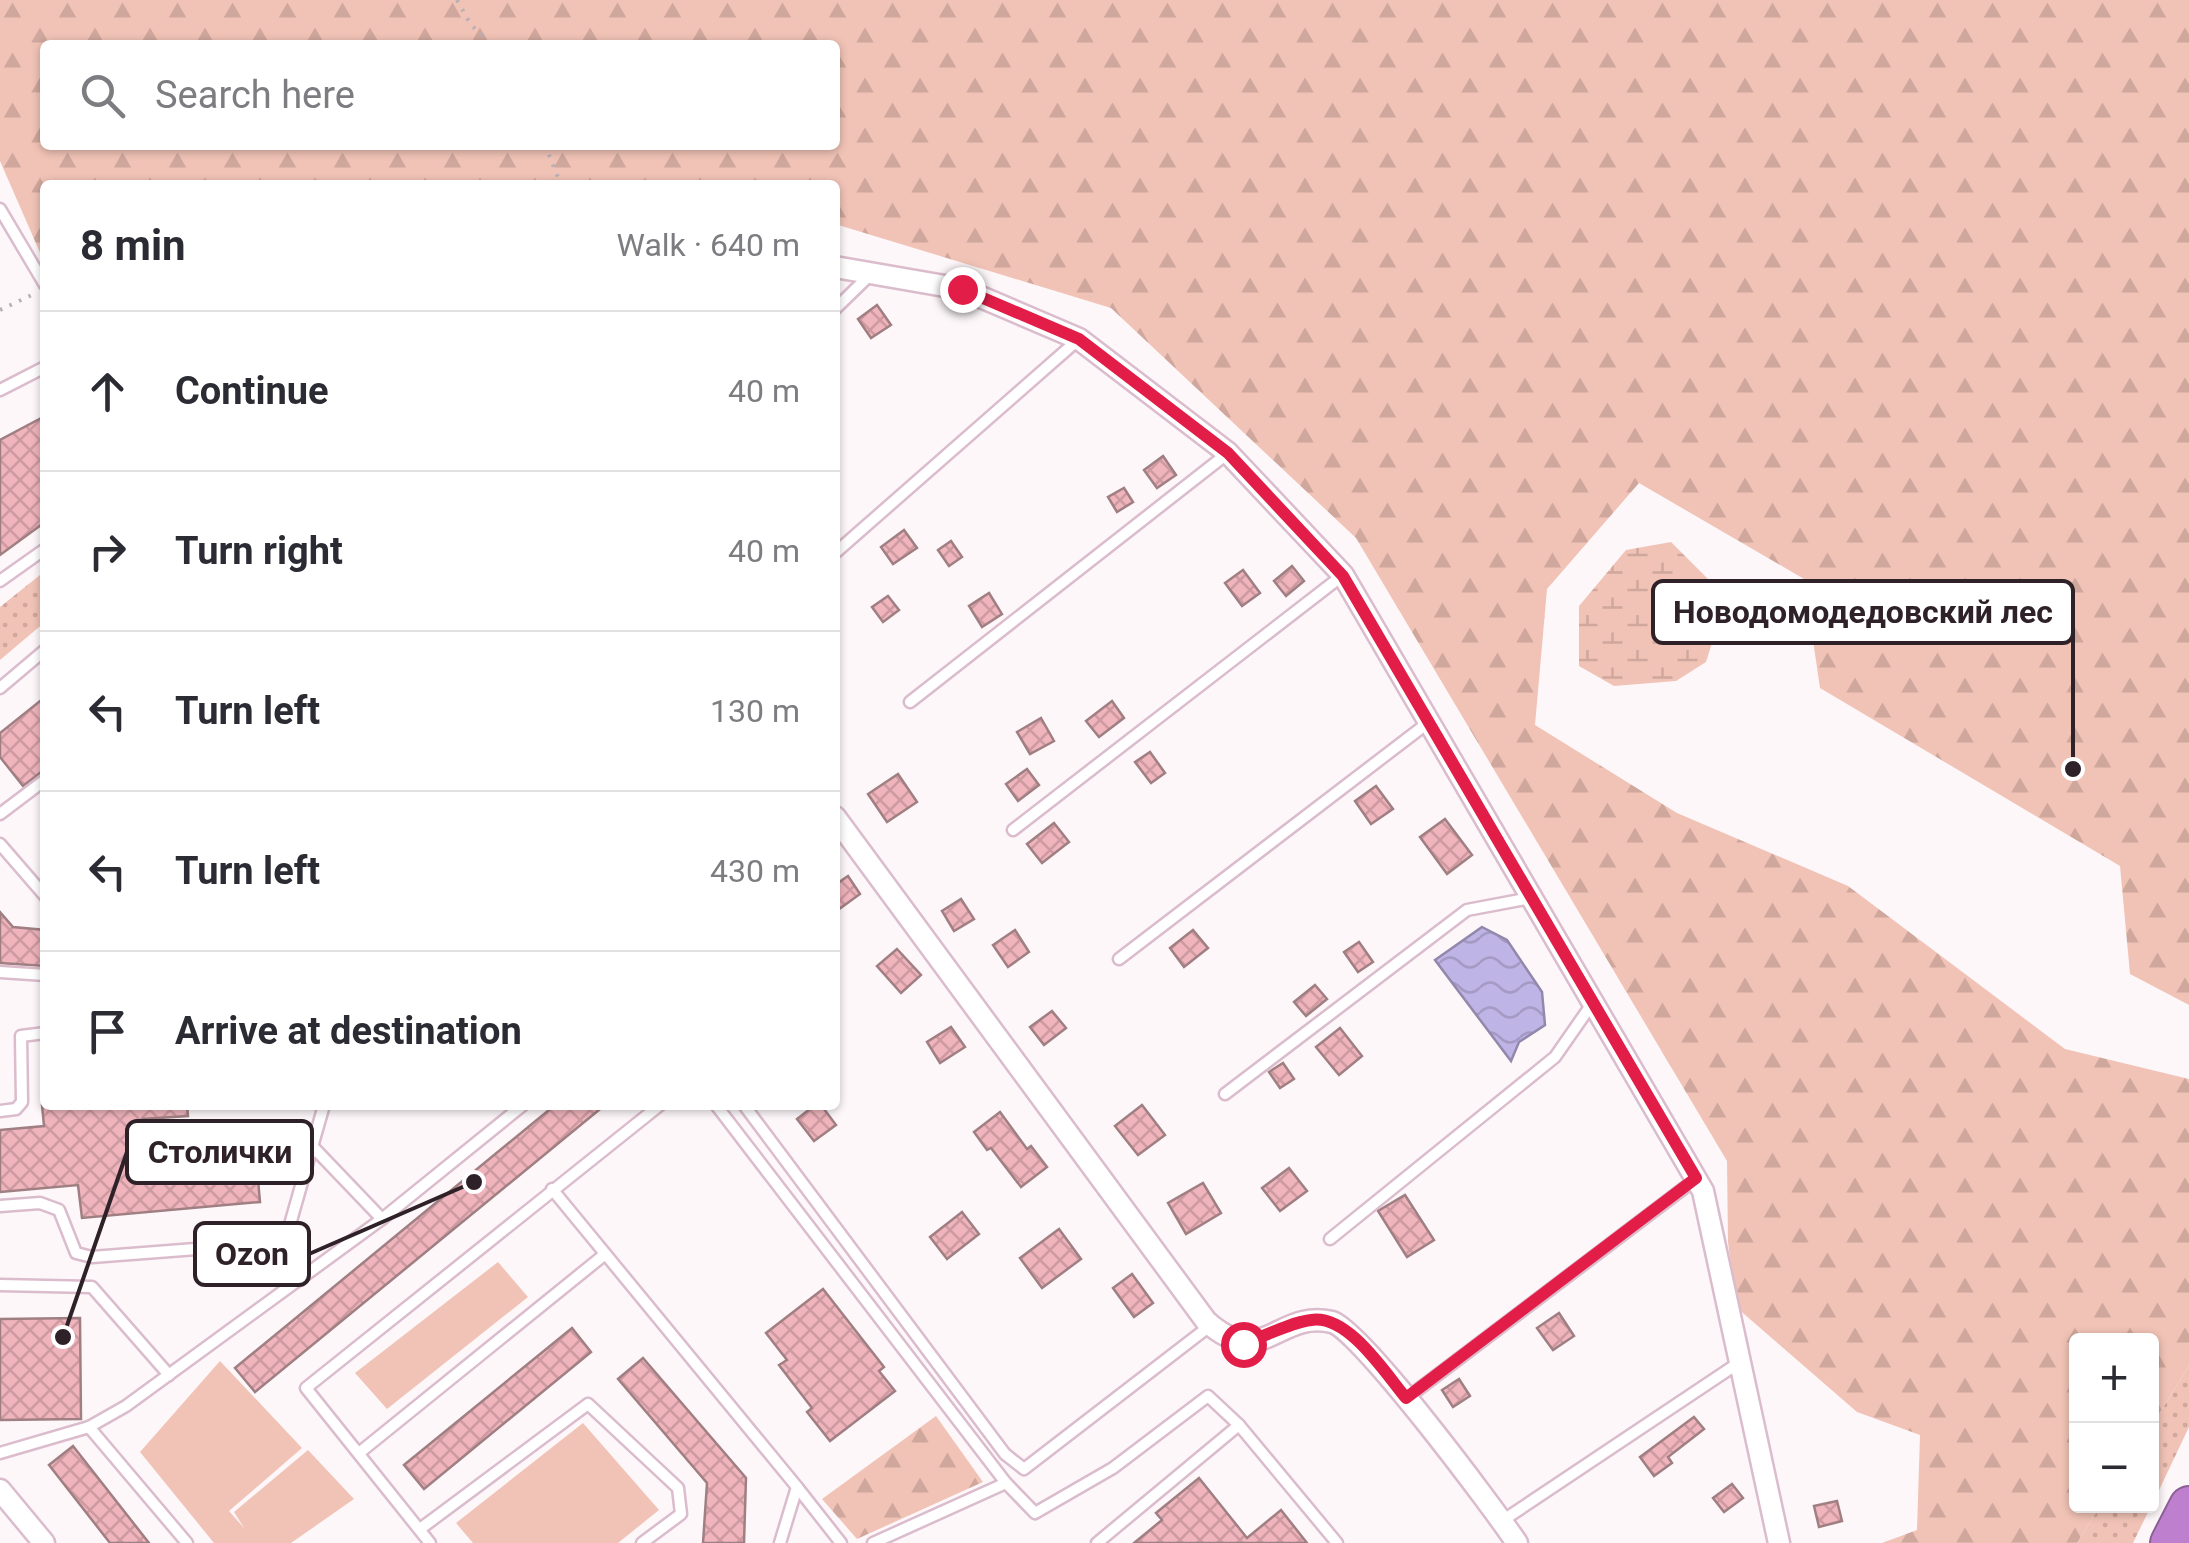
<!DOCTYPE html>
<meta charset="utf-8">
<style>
body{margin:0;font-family:Roboto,sans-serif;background:#f7f7f7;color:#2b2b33}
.controls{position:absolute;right:30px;bottom:30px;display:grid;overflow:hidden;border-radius:10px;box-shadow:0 2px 8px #0004}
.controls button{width:90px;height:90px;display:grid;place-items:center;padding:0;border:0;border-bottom:2px solid #e1e1e2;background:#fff;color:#2b2b33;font:50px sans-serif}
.stop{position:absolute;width:30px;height:30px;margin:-22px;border:8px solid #e11d48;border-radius:50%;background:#fff}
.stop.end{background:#e11d48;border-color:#fff;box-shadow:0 2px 10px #0008}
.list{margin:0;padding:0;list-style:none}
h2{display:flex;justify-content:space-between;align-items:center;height:130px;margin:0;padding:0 40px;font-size:42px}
h2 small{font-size:32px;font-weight:400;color:#7c7c81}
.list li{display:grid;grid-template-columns:65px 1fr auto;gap:30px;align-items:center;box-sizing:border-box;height:160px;padding:0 40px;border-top:2px solid #e1e1e2}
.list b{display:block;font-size:38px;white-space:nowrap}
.list em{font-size:32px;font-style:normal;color:#7c7c81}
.icon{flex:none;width:55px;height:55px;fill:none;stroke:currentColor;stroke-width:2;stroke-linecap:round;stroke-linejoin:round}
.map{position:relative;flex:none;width:2189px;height:1543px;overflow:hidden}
.search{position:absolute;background:#fff;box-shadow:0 2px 8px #0004;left:40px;top:40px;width:800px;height:110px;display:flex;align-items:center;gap:25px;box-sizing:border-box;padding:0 35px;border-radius:10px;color:#7c7c81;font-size:38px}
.panel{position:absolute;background:#fff;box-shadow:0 2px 8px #0004;left:40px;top:180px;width:800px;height:930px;border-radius:10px}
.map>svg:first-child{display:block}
.grass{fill:url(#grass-dots)}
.forest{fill:url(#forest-firs);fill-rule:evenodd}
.wetland{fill:url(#wetland-marsh)}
.park{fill:#f1c3b6}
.water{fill:url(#water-waves);stroke:#9388ac;stroke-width:2.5}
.building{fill:url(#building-cross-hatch);stroke:#a07f83;stroke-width:2.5}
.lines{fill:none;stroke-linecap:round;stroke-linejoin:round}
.service-casing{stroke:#dbbccc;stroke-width:15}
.minor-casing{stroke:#dbbccc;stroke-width:25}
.motorway-casing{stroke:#8c5f94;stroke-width:42}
.path{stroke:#b8b0b4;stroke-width:4;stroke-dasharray:2.5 8;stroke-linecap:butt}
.service{stroke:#fff;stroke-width:10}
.minor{stroke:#fff;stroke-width:20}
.motorway{stroke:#be80ce;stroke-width:38}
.route{stroke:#e11d48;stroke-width:12}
.leader{fill:none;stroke:#2e2228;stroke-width:4}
.callout-dot{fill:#2e2228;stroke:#fff;stroke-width:4}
.callout{fill:#fff;stroke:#2e2228;stroke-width:4}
.callout-label{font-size:32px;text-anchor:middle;font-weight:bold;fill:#2e2228}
</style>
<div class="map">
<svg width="2189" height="1543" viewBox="0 0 2189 1543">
<defs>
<pattern id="grass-dots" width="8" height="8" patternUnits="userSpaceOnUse" patternTransform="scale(2.5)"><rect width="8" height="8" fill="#f1c3b6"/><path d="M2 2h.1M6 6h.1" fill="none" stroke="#cfa79c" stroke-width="1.8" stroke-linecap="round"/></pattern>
<pattern id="forest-firs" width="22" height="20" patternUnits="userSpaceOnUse" patternTransform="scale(2.5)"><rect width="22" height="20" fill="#f1c3b6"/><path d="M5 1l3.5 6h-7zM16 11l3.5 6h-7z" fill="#cfa79c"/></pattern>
<pattern id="wetland-marsh" width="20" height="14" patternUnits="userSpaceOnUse" patternTransform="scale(2.5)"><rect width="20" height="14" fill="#f1c3b6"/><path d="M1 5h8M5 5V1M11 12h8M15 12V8" fill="none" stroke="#cfa79c"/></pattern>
<pattern id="water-waves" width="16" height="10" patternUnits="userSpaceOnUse" patternTransform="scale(2.5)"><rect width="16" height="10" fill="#beb4e5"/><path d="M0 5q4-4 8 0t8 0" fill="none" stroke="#a49ac4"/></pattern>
<pattern id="building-cross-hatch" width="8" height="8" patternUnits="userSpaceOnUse" patternTransform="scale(2.5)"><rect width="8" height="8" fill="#f0b4bc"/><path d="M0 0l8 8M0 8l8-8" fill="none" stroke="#ce9aa2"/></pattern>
</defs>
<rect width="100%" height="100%" fill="#fdf7fa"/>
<g class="grass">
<path d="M45 571V622L0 660V607Z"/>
<path d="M2189 1366V1427L2152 1505V1425Z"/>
<path d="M2100 1506H2151L2133 1543H2077Z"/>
</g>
<g class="forest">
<path d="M0 0H2189V1005L2130 974 2120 866 1820 688 1804 579 1639 483 1547 589 1535 725 1677 813 1848 886 2065 1049 2189 1079V1366L2152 1425V1340H2076V1506H2100L2077 1543H1882L1917 1530 1920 1435 1857 1412 1736 1307 1728 1242 1727 1161 1356 538 1111 308 835 224V185H45V264L0 161ZM45 45H835V145H45Z"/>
<path d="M936 1416 983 1482 857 1539 822 1499Z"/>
</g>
<path class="wetland" d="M1671 542 1709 580 1715 633 1706 662 1676 681 1614 686 1579 666V606L1626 550Z"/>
<g class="park">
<path d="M498 1262 528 1297 387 1409 355 1373Z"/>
<path d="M220 1361 302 1448 229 1511 244 1528 234 1512 308 1450 354 1499 291 1543H214L140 1452Z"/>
<path d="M583 1423 659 1510 618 1543H473L456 1523Z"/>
</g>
<path class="water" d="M1482 927 1507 940 1542 992 1545 1025 1519 1042 1511 1061 1435 960Z"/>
<g class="building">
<path d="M877 305 891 325 871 338 858 319Z"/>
<path d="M45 416V522L0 555V440Z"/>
<path d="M1163 456 1176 475 1157 488 1144 470Z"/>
<path d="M1124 488 1133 502 1117 512 1108 497Z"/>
<path d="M904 530 917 548 893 564 881 547Z"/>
<path d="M951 541 962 557 949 566 938 550Z"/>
<path d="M1292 566 1304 581 1286 596 1274 581Z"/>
<path d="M1243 570 1260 593 1242 606 1225 583Z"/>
<path d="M989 593 1002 614 982 627 969 606Z"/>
<path d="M888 596 899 610 883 622 872 607Z"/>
<path d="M45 697V769L23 786 0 757V733Z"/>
<path d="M1112 701 1124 718 1099 737 1086 721Z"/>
<path d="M1041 718 1054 741 1030 754 1017 732Z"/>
<path d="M1150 752 1165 773 1151 783 1135 762Z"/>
<path d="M1027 769 1039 785 1018 801 1006 784Z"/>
<path d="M898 774 917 802 887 822 868 794Z"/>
<path d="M1376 786 1393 809 1371 824 1355 801Z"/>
<path d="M1445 819 1472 855 1447 874 1420 837Z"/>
<path d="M1054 823 1069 842 1042 863 1027 844Z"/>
<path d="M848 876 860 894 835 912V885Z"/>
<path d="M961 899 974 919 954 931 942 911Z"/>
<path d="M0 912 13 927 45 930V966L0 963Z"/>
<path d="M1015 930 1029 952 1008 967 993 945Z"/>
<path d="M1193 930 1208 948 1184 967 1170 948Z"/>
<path d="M1359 942 1373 962 1358 972 1344 952Z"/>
<path d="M897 949 921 975 901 993 877 966Z"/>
<path d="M1315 985 1327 999 1306 1016 1294 1002Z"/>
<path d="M1052 1011 1066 1028 1044 1045 1030 1027Z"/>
<path d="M951 1027 965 1047 940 1063 927 1042Z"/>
<path d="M1340 1028 1362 1056 1339 1075 1316 1047Z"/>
<path d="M1283 1063 1294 1079 1280 1088 1269 1072Z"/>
<path d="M42 1105H187L188 1116 143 1119 149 1166 256 1157 260 1202 82 1218 78 1185 0 1192V1130L44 1126Z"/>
<path d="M555 1105H605L255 1392 235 1368Z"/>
<path d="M815 1105H821L836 1125 814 1141 797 1119Z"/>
<path d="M1142 1105 1165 1135 1138 1155 1115 1126Z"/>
<path d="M1000 1112 1027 1149 1031 1146 1047 1167 1021 1187 991 1148 987 1150 974 1132Z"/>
<path d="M1289 1168 1307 1191 1280 1211 1262 1188Z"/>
<path d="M1203 1183 1221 1213 1186 1234 1168 1203Z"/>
<path d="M1405 1195 1434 1240 1407 1257 1378 1211Z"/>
<path d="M962 1212 979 1234 947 1259 930 1237Z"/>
<path d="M1059 1229 1081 1259 1042 1288 1020 1258Z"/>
<path d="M1132 1274 1153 1303 1134 1317 1113 1288Z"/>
<path d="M823 1289 884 1367 879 1371 895 1391 830 1441 807 1412 812 1408 779 1365 787 1360 766 1333Z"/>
<path d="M1559 1313 1574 1336 1553 1350 1537 1328Z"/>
<path d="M80 1318 81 1419 0 1420V1319Z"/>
<path d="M572 1328 591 1352 424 1489 404 1465Z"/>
<path d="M643 1358 746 1478 744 1543H703L707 1483 618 1379Z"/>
<path d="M1459 1379 1470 1396 1453 1407 1442 1390Z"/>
<path d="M1694 1417 1704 1429 1668 1457 1672 1463 1654 1476 1640 1457Z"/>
<path d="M73 1446 149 1543H110L49 1465Z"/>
<path d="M1199 1478 1247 1538 1281 1510 1307 1543H1134L1162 1520 1156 1513Z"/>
<path d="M1732 1484 1743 1498 1724 1512 1713 1498Z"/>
<path d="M1837 1501 1842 1521 1819 1527 1814 1506Z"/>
</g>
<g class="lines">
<defs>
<g id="service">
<path d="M0 209 45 285"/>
<path d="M835 309 870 275"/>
<path d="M0 390 45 367"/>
<path d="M835 553 1079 339"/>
<path d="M0 581 45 549"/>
<path d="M0 688 45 650"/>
<path d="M910 702 1228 453"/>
<path d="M0 814 45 780"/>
<path d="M1013 830 1343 575"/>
<path d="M0 844 45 896"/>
<path d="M1119 959 1429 722"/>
<path d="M0 972 45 975"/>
<path d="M1225 1094 1467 910 1531 898"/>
<path d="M716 1105 1006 1483 1035 1513 1113 1468 1208 1396 1239 1425"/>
<path d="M744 1105 1005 1454 1024 1469 1211 1325"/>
<path d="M0 1111 16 1109 22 1102 21 1036 45 1033"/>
<path d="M314 1148 382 1219"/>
<path d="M552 1189 797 1487 780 1543"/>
<path d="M0 1206 40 1203 59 1210 76 1253 92 1257 274 1243 287 1235 324 1105"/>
<path d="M1330 1239 1555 1057 1594 1001"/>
<path d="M0 1285 92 1287 169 1375"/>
<path d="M1407 1398 1696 1179"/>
<path d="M89 1427 187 1543"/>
<path d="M0 1453 89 1427 126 1406 382 1219 523 1105"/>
<path d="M359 1453 604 1255"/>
<path d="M797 1487 841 1543"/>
<path d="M1502 1521 1740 1362"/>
<path d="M420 1529 588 1404 678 1488 681 1514 642 1543"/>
<path d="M430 1543 306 1388 660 1105"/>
<path d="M873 1543 1006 1483"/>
<path d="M1097 1543 1239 1425 1337 1543"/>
</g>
<g id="minor">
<path d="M835 267 962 289 1079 339 1228 453 1343 575 1703 1191 1779 1543"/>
<path d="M835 817 1206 1321C1262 1372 1278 1309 1332 1322 1360 1329 1494 1509 1517 1543"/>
<path d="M0 1490 44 1543"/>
</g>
<path id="motorway" d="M2170 1543 2189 1506"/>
</defs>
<use href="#service" class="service-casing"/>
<use href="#minor" class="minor-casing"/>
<use href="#motorway" class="motorway-casing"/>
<g class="path">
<path d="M457 0 471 25 493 45"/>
<path d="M545 145 561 185"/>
<path d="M0 310 36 293"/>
</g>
<use href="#service" class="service"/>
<use href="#minor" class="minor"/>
<use href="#motorway" class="motorway"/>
</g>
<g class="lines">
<path class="route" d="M962 289 1079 339 1228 453 1343 576 1696 1178 1406 1398C1385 1373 1348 1314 1311 1320 1289 1323 1265 1336 1243 1344"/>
</g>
<path class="leader" d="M2073 769L2073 612M63 1337L127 1152M474 1182L309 1254"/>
<g class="callout-dot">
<circle cx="2073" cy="769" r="10"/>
<circle cx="63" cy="1337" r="10"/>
<circle cx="474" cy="1182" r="10"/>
</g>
<g class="callout">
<rect x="1653" y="581" width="420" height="62" rx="10"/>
<rect x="127" y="1121" width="185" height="62" rx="10"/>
<rect x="195" y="1223" width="114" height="62" rx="10"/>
</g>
<g class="callout-label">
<text x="1863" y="623">Новодомодедовский лес</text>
<text x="220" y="1163">Столички</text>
<text x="252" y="1265">Ozon</text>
</g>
</svg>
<div class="controls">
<button>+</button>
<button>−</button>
</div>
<div class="stop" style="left:1243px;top:1344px"></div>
<div class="stop end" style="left:962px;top:289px"></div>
<div class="search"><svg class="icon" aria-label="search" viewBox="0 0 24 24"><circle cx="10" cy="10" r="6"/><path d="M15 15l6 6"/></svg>Search here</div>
<section class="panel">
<h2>8 min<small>Walk · 640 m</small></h2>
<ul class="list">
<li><svg class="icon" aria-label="ahead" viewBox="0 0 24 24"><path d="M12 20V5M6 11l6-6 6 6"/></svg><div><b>Continue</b></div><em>40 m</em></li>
<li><svg class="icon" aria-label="right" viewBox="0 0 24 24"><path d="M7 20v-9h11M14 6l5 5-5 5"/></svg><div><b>Turn right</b></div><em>40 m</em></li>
<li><svg class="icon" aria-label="left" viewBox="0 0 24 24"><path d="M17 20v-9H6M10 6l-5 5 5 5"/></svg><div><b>Turn left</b></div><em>130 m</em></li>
<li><svg class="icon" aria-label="left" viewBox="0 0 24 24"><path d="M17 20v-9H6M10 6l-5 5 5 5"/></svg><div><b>Turn left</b></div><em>430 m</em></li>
<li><svg class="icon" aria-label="arrive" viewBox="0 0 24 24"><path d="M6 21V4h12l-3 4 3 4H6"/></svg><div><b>Arrive at destination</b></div></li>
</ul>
</section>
</div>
